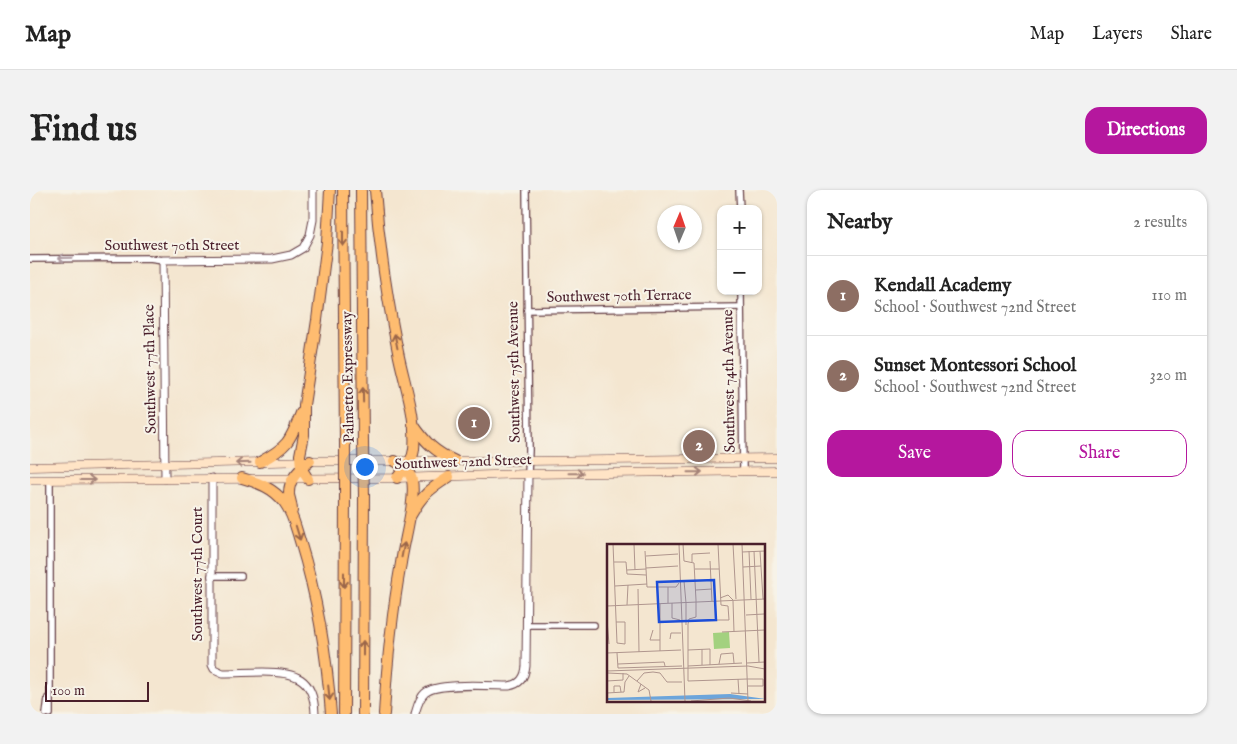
<!DOCTYPE html>
<meta charset="utf-8">
<style>
body{margin:0;font-family:"IM FELL English",serif;background:#f2f2f2;color:#222}
.controls{position:absolute;right:15px;top:15px;display:grid;overflow:hidden;border-radius:10px;box-shadow:0 1px 4px #0004}
.controls button{width:45px;height:45px;display:grid;place-items:center;padding:0;border:0;border-bottom:1px solid #e0e0e0;background:#fff;color:#222;font:25px sans-serif}
.compass{position:absolute;left:627px;top:15px;width:45px;height:45px;border-radius:50%;background:#fff;box-shadow:0 1px 4px #0004;rotate:2deg}
.scale{position:absolute;left:15px;bottom:12px;width:104px;box-sizing:border-box;padding-left:5px;border:2px solid #4a1f2b;border-top:0;font-size:14px;line-height:18px;white-space:nowrap;color:#4a1f2b;-webkit-text-stroke:4px #f7f3e8;paint-order:stroke}
.you{position:absolute;left:334px;top:276px;width:18px;height:18px;margin:-12px;border:4px solid #fff;border-radius:50%;background:#1a73e8;box-shadow:0 0 0 8px #1a73e833}
.badge{display:grid;place-items:center;width:32px;height:32px;border-radius:50%;background:#b5179e;color:#fff;font-size:16px;font-weight:700}
.pin{position:absolute;translate:-50% -50%;border:2px solid #fff;box-shadow:0 1px 5px #0006}
.list{margin:0;padding:0;list-style:none}
h2{display:flex;justify-content:space-between;align-items:center;height:65px;margin:0;padding:0 20px;font-size:21px}
h2 small{font-size:16px;font-weight:400;color:#767676}
.list li{display:grid;grid-template-columns:32px 1fr auto;gap:15px;align-items:center;box-sizing:border-box;height:80px;padding:0 20px;border-top:1px solid #e0e0e0}
.list b{display:block;font-size:19px;white-space:nowrap}
.list p{margin:0;font-size:16px;white-space:nowrap;color:#767676}
.list em{font-size:16px;font-style:normal;color:#767676}
.actions{display:flex;gap:10px;padding:15px 20px}
.actions a{flex:1;padding:11px 0;border:1px solid #b5179e;border-radius:15px;text-align:center;font-size:18px;color:#b5179e}
.actions .main{background:#b5179e;color:#fff}
.map{position:relative;flex:none;width:747px;height:524px;overflow:hidden;border-radius:15px}
header{display:flex;align-items:center;gap:30px;box-sizing:border-box;height:70px;padding:0 25px;background:#fff;border-bottom:1px solid #e0e0e0}
header strong{font-size:24px}
nav{display:flex;gap:28px;margin-inline-start:auto;font-size:18px}
.intro{display:flex;align-items:center;justify-content:space-between;box-sizing:border-box;height:120px;padding:0 30px}
h1{margin:0;font-size:35px}
.button{padding:12px 22px;border-radius:15px;background:#b5179e;color:#fff;font-size:18px;font-weight:700}
main{display:flex;gap:30px;padding:0 30px}
aside{flex:1;background:#fff;border-radius:15px;box-shadow:0 1px 4px #0004}
.map>svg:first-child{display:block}
.lines{fill:none;stroke-linecap:round;stroke-linejoin:round}
.minor-casing{stroke:#643d44;stroke-width:8}
.tertiary-casing{stroke:#643d44;stroke-width:9}
.secondary-casing{stroke:#643d44;stroke-width:9}
.motorway-casing{stroke:#643d44;stroke-width:12}
.minor{stroke:#fff;stroke-width:5.5}
.tertiary{stroke:#fff;stroke-width:7}
.secondary{stroke:#ffe4c6;stroke-width:8}
.motorway{stroke:#febc70;stroke-width:10}
.motorway-bridge-casing{stroke:#643d44;stroke-width:12;stroke-linecap:butt}
.motorway-bridge{stroke:#febc70;stroke-width:10}
.oneway{stroke:#9b664a}
.oneway2{stroke:#ae9aa0}
.oneway3{stroke:#a48278}
.labels{text-anchor:middle;dominant-baseline:central;stroke-width:4;stroke-linejoin:round;paint-order:stroke}
.street-label{font-size:15px;fill:#4a1f2b;stroke:#f7f3e8}
.inset-road{fill:none;stroke:#b0968e;stroke-width:1}
.view{fill:#1d4ed8;fill-opacity:0.15;stroke:#1d4ed8;stroke-width:2.5}
.inset-edge{fill:none;stroke:#4a1f2b;stroke-width:2.5}
</style>
<header>
<strong>Map</strong>
<nav><a>Map</a><a>Layers</a><a>Share</a></nav>
</header>
<div class="intro"><h1>Find us</h1><a class="button">Directions</a></div>
<main>
<div class="map">
<svg width="747" height="524" viewBox="0 0 747 524">
<rect width="100%" height="100%" fill="#f7f3e8"/>
<filter id="ink" filterUnits="userSpaceOnUse"><feTurbulence type="fractalNoise" baseFrequency=".02" numOctaves="2"/><feDisplacementMap in="SourceGraphic" scale="10" xChannelSelector="R" yChannelSelector="G"/><feConvolveMatrix kernelMatrix="1 2 1 2 8 2 1 2 1" color-interpolation-filters="sRGB"/></filter>
<filter id="wash" filterUnits="userSpaceOnUse"><feTurbulence type="fractalNoise" baseFrequency=".0096" numOctaves="4" result="noise"/><feDisplacementMap in="SourceGraphic" scale="20" xChannelSelector="R" yChannelSelector="G"/><feGaussianBlur stdDeviation="1.12" result="paint"/><feColorMatrix in="noise" values="0 0 0 0 0 0 0 0 0 0 0 0 0 0 0 0 0 1.4 0 .05"/><feComposite in="paint" operator="in"/></filter>
<g filter="url(#wash)">
<rect width="100%" height="100%" fill="#f4e6d0"/>
</g>
<g filter="url(#ink)">
<g class="lines">
<defs>
<g id="minor">
<path d="M496 0 499 260 498 284"/>
<path d="M709 0 710 19"/>
<path d="M0 69 119 68 133 70"/>
<path d="M711 101 713 281"/>
<path d="M497 120 711 117"/>
<path d="M20 290V524"/>
<path d="M181 386H211"/>
<path d="M496 435H564"/>
<path d="M16 524 18 508"/>
</g>
<g id="tertiary">
<path d="M182 288V475L184 479 193 483C206 483 219 482 233 482 265 482 284 487 285 524"/>
<path d="M135 289 133 70 242 69 261 65 273 58 280 45 283 30V0"/>
<path d="M385 524C387 517 389 508 395 503 407 492 461 496 479 496 491 494 495 487 496 476L498 284"/>
</g>
<g id="secondary">
<path d="M0 277 283 271H498L747 268"/>
<path d="M0 290 367 288 498 284 747 281"/>
</g>
<g id="motorway">
<path d="M313 0 315 253"/>
<path d="M331 0 333 253"/>
<path d="M345 0C349 54 357 108 368 162 374 193 387 227 384 259 383 271 374 279 367 288"/>
<path d="M383 234C396 253 404 261 425 271"/>
<path d="M230 272C257 257 260 252 271 223"/>
<path d="M212 288C229 293 243 298 254 312 263 324 266 338 270 351 287 406 297 466 301 524"/>
<path d="M278 289 271 278 270 265 274 245V215L287 130 297 52 300 0"/>
<path d="M262 321C262 315 260 310 259 305 258 289 269 280 280 271"/>
<path d="M381 325C392 305 400 299 419 287"/>
<path d="M314 524 315 306"/>
<path d="M333 524 334 306"/>
<path d="M354 524C357 473 362 423 371 373 374 351 386 311 382 290 380 281 372 276 365 271"/>
</g>
</defs>
<use href="#minor" class="minor-casing"/>
<use href="#tertiary" class="tertiary-casing"/>
<use href="#secondary" class="secondary-casing"/>
<use href="#motorway" class="motorway-casing"/>
<use href="#minor" class="minor"/>
<use href="#tertiary" class="tertiary"/>
<use href="#secondary" class="secondary"/>
<use href="#motorway" class="motorway"/>
<defs>
<g id="motorway-bridge">
<path d="M333 253 334 306"/>
<path d="M315 306V253"/>
</g>
</defs>
<use href="#motorway-bridge" class="motorway-bridge-casing"/>
<use href="#motorway-bridge" class="motorway-bridge"/>
</g>
<defs><path id="oneway-shaft" d="M-6 0H5M1.5-3L5.5 0L1.5 3" fill="none" stroke-width="1.6" stroke-linecap="round" stroke-linejoin="round" transform="scale(1.25)"/></defs>
<g class="oneway">
<use href="#oneway-shaft" transform="translate(313 49) rotate(90)"/>
<use href="#oneway-shaft" transform="translate(366 151) rotate(-101)"/>
<use href="#oneway-shaft" transform="translate(333 205) rotate(-91)"/>
<use href="#oneway-shaft" transform="translate(268 343) rotate(73)"/>
<use href="#oneway-shaft" transform="translate(373 360) rotate(-79)"/>
<use href="#oneway-shaft" transform="translate(314 390) rotate(90)"/>
<use href="#oneway-shaft" transform="translate(333 458) rotate(-90)"/>
<use href="#oneway-shaft" transform="translate(299 503) rotate(84)"/>
</g>
<use class="oneway2" href="#oneway-shaft" transform="translate(35 68) rotate(179)"/>
<g class="oneway3">
<use href="#oneway-shaft" transform="translate(213 273) rotate(178)"/>
<use href="#oneway-shaft" transform="translate(665 282) rotate(-1)"/>
<use href="#oneway-shaft" transform="translate(546 283) rotate(-1)"/>
<use href="#oneway-shaft" transform="translate(58 290)"/>
</g>
</g>
<g class="labels">
<g class="street-label">
<text x="142" y="55">Southwest 70th Street</text>
<text transform="translate(589 106) rotate(-1)">Southwest 70th Terrace</text>
<text transform="translate(120 179) rotate(-91)">Southwest 77th Place</text>
<text transform="translate(484 182) rotate(-91)">Southwest 75th Avenue</text>
<text transform="translate(318 187) rotate(-91)">Palmetto Expressway</text>
<text transform="translate(699 191) rotate(-91)">Southwest 74th Avenue</text>
<text transform="translate(433 272) rotate(-2)">Southwest 72nd Street</text>
<text transform="translate(167 384) rotate(-90)">Southwest 77th Court</text>
</g>
</g>
<g transform="translate(577 354)">
<rect width="158" height="158" fill="#f4e6d0"/>
<path d="M122 88 123 104 107 105 106 89Z" fill="#a3d17f"/>
<path d="M123 150 158 155 0 156V154Z" fill="#6ca5db"/>
<path class="inset-road" d="M6 0 10 99 18 100V78H9M27 0 28 26M72 0 78 157M76 0 77 17 87 19 89 56V73L82 75 81 80V137L140 135M111 0 114 61M126 0 129 55M135 0 141 157M38 7 40 43H69L72 39M142 7 144 55M147 7 152 118M153 7 156 55M135 8 158 7M39 12 71 10M103 17 105 57M7 18H19L20 30M85 18V10L103 9M136 23 154 22M39 24 71 22M88 25H112M20 26 39 25M20 30 39 31M77 37 79 59M8 42 40 40M61 43V59M31 45 32 108M89 46 105 45M113 54 121 51 126 56M126 57 127 88M65 59V74L73 76M53 60V107M20 61 21 41M0 62 158 55M139 71 157 70M0 76 2 100M106 76H122L121 62 114 61M79 81V58M46 86 43 96H53M115 88 158 86M63 95 64 89H74M95 105V121M81 106 103 105V121M0 109 74 106M10 109 11 124 75 122M140 119 158 118M11 120 57 118 58 122M112 120 114 110 126 109 127 119M81 122 135 119M0 127 141 122 158 125M1 129 20 130 42 146 44 157M131 135 132 150M140 135H156V142H141M0 137 16 136V129M30 137 37 129 46 128 53 129 60 138H75M34 140 31 148 38 144M7 148V142H13L14 148M0 149 17 148 18 138 22 132M124 149 141 150M84 157 122 154 144 157"/>
<path class="view" d="M107 36 109 76 52 78 50 38Z"/>
<rect width="158" height="158" class="inset-edge"/>
</g>
</svg>
<div class="controls">
<button>+</button>
<button>−</button>
</div>
<svg class="compass" viewBox="-18 -18 36 36"><path d="M0-13l5 13h-10z" fill="#e53935"/><path d="M0 13l5-13h-10z" fill="#767676"/></svg>
<div class="scale">100 m</div>
<div class="you"></div>
<div class="pin badge" style="left:444px;top:233px;background:#8d6e63">1</div>
<div class="pin badge" style="left:669px;top:256px;background:#8d6e63">2</div>
</div>
<aside>
<h2>Nearby<small>2 results</small></h2>
<ul class="list">
<li><span class="badge" style="background:#8d6e63">1</span><div><b>Kendall Academy</b><p>School · Southwest 72nd Street</p></div><em>110 m</em></li>
<li><span class="badge" style="background:#8d6e63">2</span><div><b>Sunset Montessori School</b><p>School · Southwest 72nd Street</p></div><em>320 m</em></li>
</ul>
<div class="actions"><a class="main">Save</a><a>Share</a></div>
</aside>
</main>
